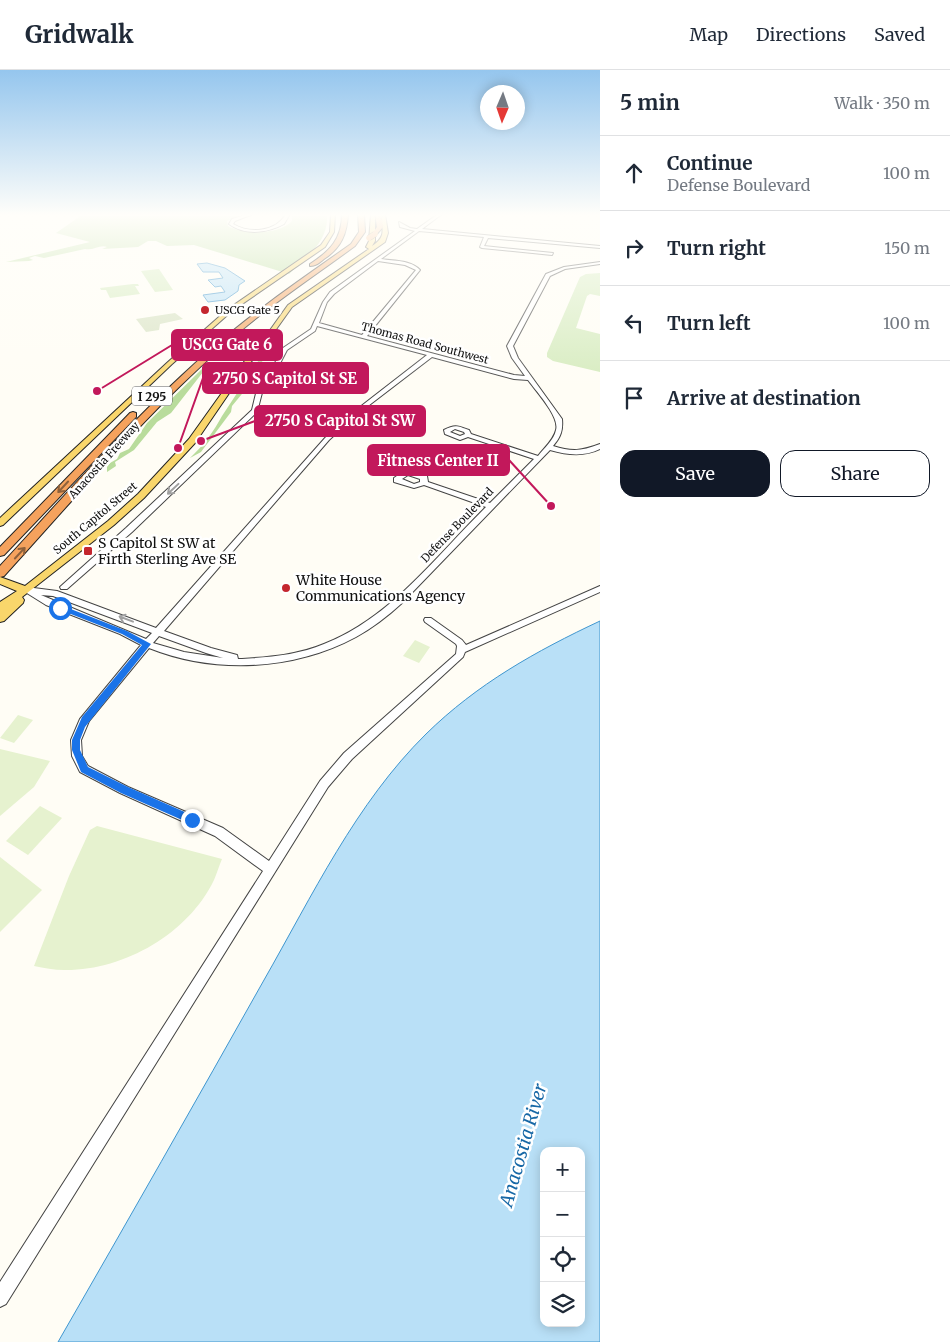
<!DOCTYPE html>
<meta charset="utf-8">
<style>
body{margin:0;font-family:Merriweather,serif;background:#f2f2f3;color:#1f2937}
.controls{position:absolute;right:15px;bottom:15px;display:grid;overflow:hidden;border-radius:10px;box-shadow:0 2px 12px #0003}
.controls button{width:45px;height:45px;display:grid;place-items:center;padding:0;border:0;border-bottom:1px solid #e0e1e3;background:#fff;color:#1f2937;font:25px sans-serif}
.compass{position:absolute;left:480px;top:15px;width:45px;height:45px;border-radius:50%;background:#fff;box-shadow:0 2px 12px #0003;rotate:182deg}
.stop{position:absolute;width:15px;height:15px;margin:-11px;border:4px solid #1a73e8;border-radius:50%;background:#fff}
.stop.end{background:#1a73e8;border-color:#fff;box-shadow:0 1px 5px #0008}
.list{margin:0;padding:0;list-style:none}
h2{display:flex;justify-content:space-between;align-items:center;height:65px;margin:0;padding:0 20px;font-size:21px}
h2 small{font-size:16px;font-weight:400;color:#747a83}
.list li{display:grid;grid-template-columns:32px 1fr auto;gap:15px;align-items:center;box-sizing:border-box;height:75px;padding:0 20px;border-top:1px solid #e0e1e3}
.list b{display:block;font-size:19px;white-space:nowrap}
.list p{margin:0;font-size:16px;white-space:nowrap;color:#747a83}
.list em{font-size:16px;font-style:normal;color:#747a83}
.actions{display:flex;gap:10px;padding:15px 20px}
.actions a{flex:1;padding:11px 0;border:1px solid #111827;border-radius:15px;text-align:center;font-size:18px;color:#111827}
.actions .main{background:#111827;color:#fff}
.icon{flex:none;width:28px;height:28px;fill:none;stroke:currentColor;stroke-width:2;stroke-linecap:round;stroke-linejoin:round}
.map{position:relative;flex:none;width:600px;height:1272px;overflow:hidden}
header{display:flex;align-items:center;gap:30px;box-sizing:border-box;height:70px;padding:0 25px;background:#fff;border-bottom:1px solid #e0e1e3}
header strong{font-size:24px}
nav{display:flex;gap:28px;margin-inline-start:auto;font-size:18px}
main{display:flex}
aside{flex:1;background:#fff}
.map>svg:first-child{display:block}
.green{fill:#d5ebbd}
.forest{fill:#b9dc9c}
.cemetery{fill:#d9e3c4}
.pitch{fill:#e6f2cf}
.water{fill:#b9e0f7;stroke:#3f96cf;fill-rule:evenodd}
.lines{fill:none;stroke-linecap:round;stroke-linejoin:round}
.minor-casing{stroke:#444;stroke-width:2}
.major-casing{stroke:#222;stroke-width:2}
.highway-casing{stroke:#222;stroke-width:2}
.minor{fill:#fff;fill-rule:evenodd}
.major{fill:#f9d66b;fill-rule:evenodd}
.highway{fill:#f5a25d;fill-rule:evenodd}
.highway-bridge-casing{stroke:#222;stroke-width:6;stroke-linecap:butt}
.highway-bridge{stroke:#f5a25d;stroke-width:5.5}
.oneway{stroke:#8e613b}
.oneway2{stroke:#a0a0a0}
.route{fill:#1a73e8}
.poi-dot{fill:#c4262e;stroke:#fff;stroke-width:2}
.labels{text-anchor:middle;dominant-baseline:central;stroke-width:5;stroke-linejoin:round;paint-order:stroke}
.far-poi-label{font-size:11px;fill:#111;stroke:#fff;text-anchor:start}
.far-street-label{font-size:11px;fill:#111;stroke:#fff}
.shield{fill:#fff;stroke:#585858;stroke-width:1}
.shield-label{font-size:12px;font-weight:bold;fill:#111}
.poi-label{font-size:14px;fill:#111;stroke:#fff;text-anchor:start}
.near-water-label{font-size:18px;font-style:italic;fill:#1768a6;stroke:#fff}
.leader{fill:none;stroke:#c2185b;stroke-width:2}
.callout-dot{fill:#c2185b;stroke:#fff;stroke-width:2}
.callout{fill:#c2185b;stroke:#c2185b;stroke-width:2}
.callout-label{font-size:15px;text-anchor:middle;font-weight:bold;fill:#fff}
</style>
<header>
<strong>Gridwalk</strong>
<nav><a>Map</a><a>Directions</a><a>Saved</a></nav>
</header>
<main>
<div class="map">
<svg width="600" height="1272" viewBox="0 0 600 1272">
<rect width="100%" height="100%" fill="#fffdf5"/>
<g class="green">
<path d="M159 199 173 220 155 222 141 201Z"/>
<path d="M600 203V226L590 224 587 226 576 258 600 264V302L553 291 547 287V283L580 207 586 204Z"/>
<path d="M133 214H138L139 216H135L140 224 110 228 106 220H101L100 218Z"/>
</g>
<g class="forest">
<path d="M75 144H237L240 145 227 151 228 156C244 165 279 165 292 151V144H327C329 172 307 186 289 204L194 175 167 176 156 171H148L138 177 102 179 107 177C100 174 93 181 85 179L44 188 35 186 29 188 33 190 29 191 6 192 90 172 56 163 79 147Z"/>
<path d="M264 282H268L253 307 251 313 232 336 231 342 201 382 190 388C203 376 214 361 222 346Z"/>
<path d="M204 297H207L171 343 157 352 134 380 115 392 116 396 107 402V397L110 393 117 389 120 383 129 379 147 353Z"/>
</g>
<path class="cemetery" d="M175 243 183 249 160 254 159 260 146 262 136 249Z"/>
<g class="pitch">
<path d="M415 570 430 577 419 593 403 586Z"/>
<path d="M18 645 33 650 14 673 0 668Z"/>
<path d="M0 679 50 691 34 717 0 746Z"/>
<path d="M40 736 62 748 28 785 6 771Z"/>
<path d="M97 756 222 789C219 796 217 803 214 810 188 864 123 901 64 900 54 900 44 898 34 896L69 806 90 760Z"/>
<path d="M0 787 42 820 0 862Z"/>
</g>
<g class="water">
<path d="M207 193 225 198 245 211 239 215 238 221 225 230 208 232 203 225 225 222 221 216 215 217 208 210 223 208 219 202H203L197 194Z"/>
<path d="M600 551V1272H58C127 1152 196 1031 264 910 312 826 356 733 426 664 477 614 536 581 600 551ZM544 1081H581V1253H544Z"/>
</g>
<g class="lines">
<defs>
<g id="minor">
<path d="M248 144H253L235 151 233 154C250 164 276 162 286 144H290L284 154C268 163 245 166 229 154L232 149Z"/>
<path d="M438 144H442L422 159 600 176V178L488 168 484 176 553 183 552 185 482 178 480 177 484 167 419 161 381 189C394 191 411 190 420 200L367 266 514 305 525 306 512 288 507 276 546 204 564 197 600 192V194L565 199 550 206 513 276 518 288 562 349C563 360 561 367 553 376 572 382 582 381 600 374V379C584 387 567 385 550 380L402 533C388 546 372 558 356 567 293 601 214 604 149 578L89 651 81 670 82 686 88 696 128 717 223 758 269 791 320 711 344 683 456 584 457 576 456 574 425 552 424 550 425 548H431L462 570 466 575 600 516V522L465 582 463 587 352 689 328 717 6 1234 0 1237V1212L263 801 215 766 120 723 80 702 72 686 71 670 80 649 141 575 120 564 46 535 22 520 26 517 57 521 156 558 325 368 351 344 427 285 317 256 315 261 287 280 274 305 264 315 257 342 132 462 67 519H61L60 517 126 458 252 340 258 315 269 304 283 278 311 259 323 232 330 222 415 161 400 157 399 152 410 158 417 159ZM378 191 405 195 416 200 362 265 319 253 327 232 334 224ZM432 287 514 309 528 310C536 321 560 347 556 360 554 370 544 378 538 386L471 364 469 360C458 356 455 354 444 360L445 364 460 370 468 367 534 389 490 433 428 412 427 406C410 401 409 397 394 408V412L414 418 424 415 486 437C437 485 391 548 324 574 298 585 270 587 242 589H238L237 585 211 578 164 561 329 370 355 346ZM455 359 464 362 465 364 460 366 450 362ZM408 405 420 409V412L414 414 402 409ZM41 525 53 526 152 563 146 569ZM159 566 206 583 223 588 184 582 153 573Z"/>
</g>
<g id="major">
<path d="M331 144H335L334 162 325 177 232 241 172 294 3 455 0 456V448L168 292 228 239 321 175 330 162Z"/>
<path d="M371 144H375V171L372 176C387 166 382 160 381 144H385L388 163 385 172 292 237 262 279 249 294 195 373 144 428 114 455 22 527 24 530 23 533 4 551 0 552V532L17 521 0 514V507L25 516 108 451 138 424 189 369 244 292 258 277 288 235 369 179 366 177 369 171Z"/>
</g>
<g id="highway">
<path d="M342 144H348C347 164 341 178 324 189 319 193 316 196 310 196V194C330 181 342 169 342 144Z"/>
<path d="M358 144H364L365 162 355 176C310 209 263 240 222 277 143 347 75 428 4 506L0 507V496C70 420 139 341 217 274 260 237 306 206 351 174L359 162Z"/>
<path d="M375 144H381L383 157 375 166 372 164 377 157Z"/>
<path d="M133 342 136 343V347L4 485 0 486V477L130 343Z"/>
</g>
</defs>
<use href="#minor" class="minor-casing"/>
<use href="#major" class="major-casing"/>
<use href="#highway" class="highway-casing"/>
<use href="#minor" class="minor"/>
<use href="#major" class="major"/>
<use href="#highway" class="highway"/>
<defs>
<path id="highway-bridge" d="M369 168 375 164"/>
</defs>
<use href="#highway-bridge" class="highway-bridge-casing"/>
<use href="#highway-bridge" class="highway-bridge"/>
</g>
<defs><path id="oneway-shaft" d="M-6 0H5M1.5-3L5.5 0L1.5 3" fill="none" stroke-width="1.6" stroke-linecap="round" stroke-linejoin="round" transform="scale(1.25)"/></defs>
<g class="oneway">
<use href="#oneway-shaft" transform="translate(63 417) rotate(133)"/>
<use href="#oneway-shaft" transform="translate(20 483) rotate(-47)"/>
</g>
<g class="oneway2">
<use href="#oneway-shaft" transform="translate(173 419) rotate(137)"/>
<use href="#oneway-shaft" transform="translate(126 549) rotate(-159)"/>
</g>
<linearGradient id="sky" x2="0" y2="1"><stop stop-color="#95c6ee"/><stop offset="0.45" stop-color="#fffefa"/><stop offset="1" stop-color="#fffefa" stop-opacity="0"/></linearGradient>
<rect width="600" height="322" fill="url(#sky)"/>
<path class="route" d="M58 536H63L127 561 151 574 85 657 80 670V680L88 697 128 717 196 747V753H189L121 723 81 702 72 680V670L82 647 142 575 122 564 58 539Z"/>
<g class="poi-dot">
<circle cx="205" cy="240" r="5"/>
<rect x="83" y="476" width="10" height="10" rx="2.5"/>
<circle cx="286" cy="518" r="5"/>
</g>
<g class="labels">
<g class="far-poi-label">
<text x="215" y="240">USCG Gate 5</text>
</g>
<g class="far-street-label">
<text transform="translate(425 273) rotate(15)">Thomas Road Southwest</text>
<text transform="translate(104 390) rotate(-48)">Anacostia Freeway</text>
<text transform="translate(95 448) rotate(-40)">South Capitol Street</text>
<text transform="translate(457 455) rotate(-46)">Defense Boulevard</text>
</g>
<rect class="shield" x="132" y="316.5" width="40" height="19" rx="4"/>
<g class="shield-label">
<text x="152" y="326">I 295</text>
</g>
<g class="poi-label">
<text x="98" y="473">S Capitol St SW at<tspan x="98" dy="16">Firth Sterling Ave SE</tspan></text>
<text x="296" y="510">White House<tspan x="296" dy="16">Communications Agency</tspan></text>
</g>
<g class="near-water-label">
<text transform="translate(523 1075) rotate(-74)">Anacostia River</text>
</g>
</g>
<path class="leader" d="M97 321L172 275M178 378L203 308M201 371L255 351M551 436L509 390"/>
<g class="callout-dot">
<circle cx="97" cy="321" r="5"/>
<circle cx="178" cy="378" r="5"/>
<circle cx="201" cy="371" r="5"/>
<circle cx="551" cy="436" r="5"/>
</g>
<g class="callout">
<rect x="172" y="260" width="110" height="30" rx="5"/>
<rect x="203" y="293" width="165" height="30" rx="5"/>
<rect x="255" y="336" width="170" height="30" rx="5"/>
<rect x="368" y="375" width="141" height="30" rx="5"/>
</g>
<g class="callout-label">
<text x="227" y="280">USCG Gate 6</text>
<text x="285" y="314">2750 S Capitol St SE</text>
<text x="340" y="356">2750 S Capitol St SW</text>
<text x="438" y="396">Fitness Center II</text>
</g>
</svg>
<div class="controls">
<button>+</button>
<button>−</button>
<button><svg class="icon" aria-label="locate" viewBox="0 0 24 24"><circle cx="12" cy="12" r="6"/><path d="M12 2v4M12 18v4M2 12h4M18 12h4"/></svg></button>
<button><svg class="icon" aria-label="layers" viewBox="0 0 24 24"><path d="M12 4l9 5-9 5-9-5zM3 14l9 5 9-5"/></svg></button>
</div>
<svg class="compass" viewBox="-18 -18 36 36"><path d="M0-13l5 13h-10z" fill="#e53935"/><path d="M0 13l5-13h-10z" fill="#747a83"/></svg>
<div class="stop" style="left:60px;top:538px"></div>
<div class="stop end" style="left:192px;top:750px"></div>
</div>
<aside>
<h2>5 min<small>Walk · 350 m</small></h2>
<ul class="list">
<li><svg class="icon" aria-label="ahead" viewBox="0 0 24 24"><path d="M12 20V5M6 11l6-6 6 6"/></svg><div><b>Continue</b><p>Defense Boulevard</p></div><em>100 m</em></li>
<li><svg class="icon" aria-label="right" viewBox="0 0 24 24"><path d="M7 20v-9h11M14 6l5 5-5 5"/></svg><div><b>Turn right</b></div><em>150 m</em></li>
<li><svg class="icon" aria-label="left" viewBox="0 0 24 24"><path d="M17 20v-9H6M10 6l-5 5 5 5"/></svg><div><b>Turn left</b></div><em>100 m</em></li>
<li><svg class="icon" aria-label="arrive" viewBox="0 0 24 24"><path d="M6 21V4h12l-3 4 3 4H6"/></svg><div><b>Arrive at destination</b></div></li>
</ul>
<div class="actions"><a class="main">Save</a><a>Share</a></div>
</aside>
</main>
